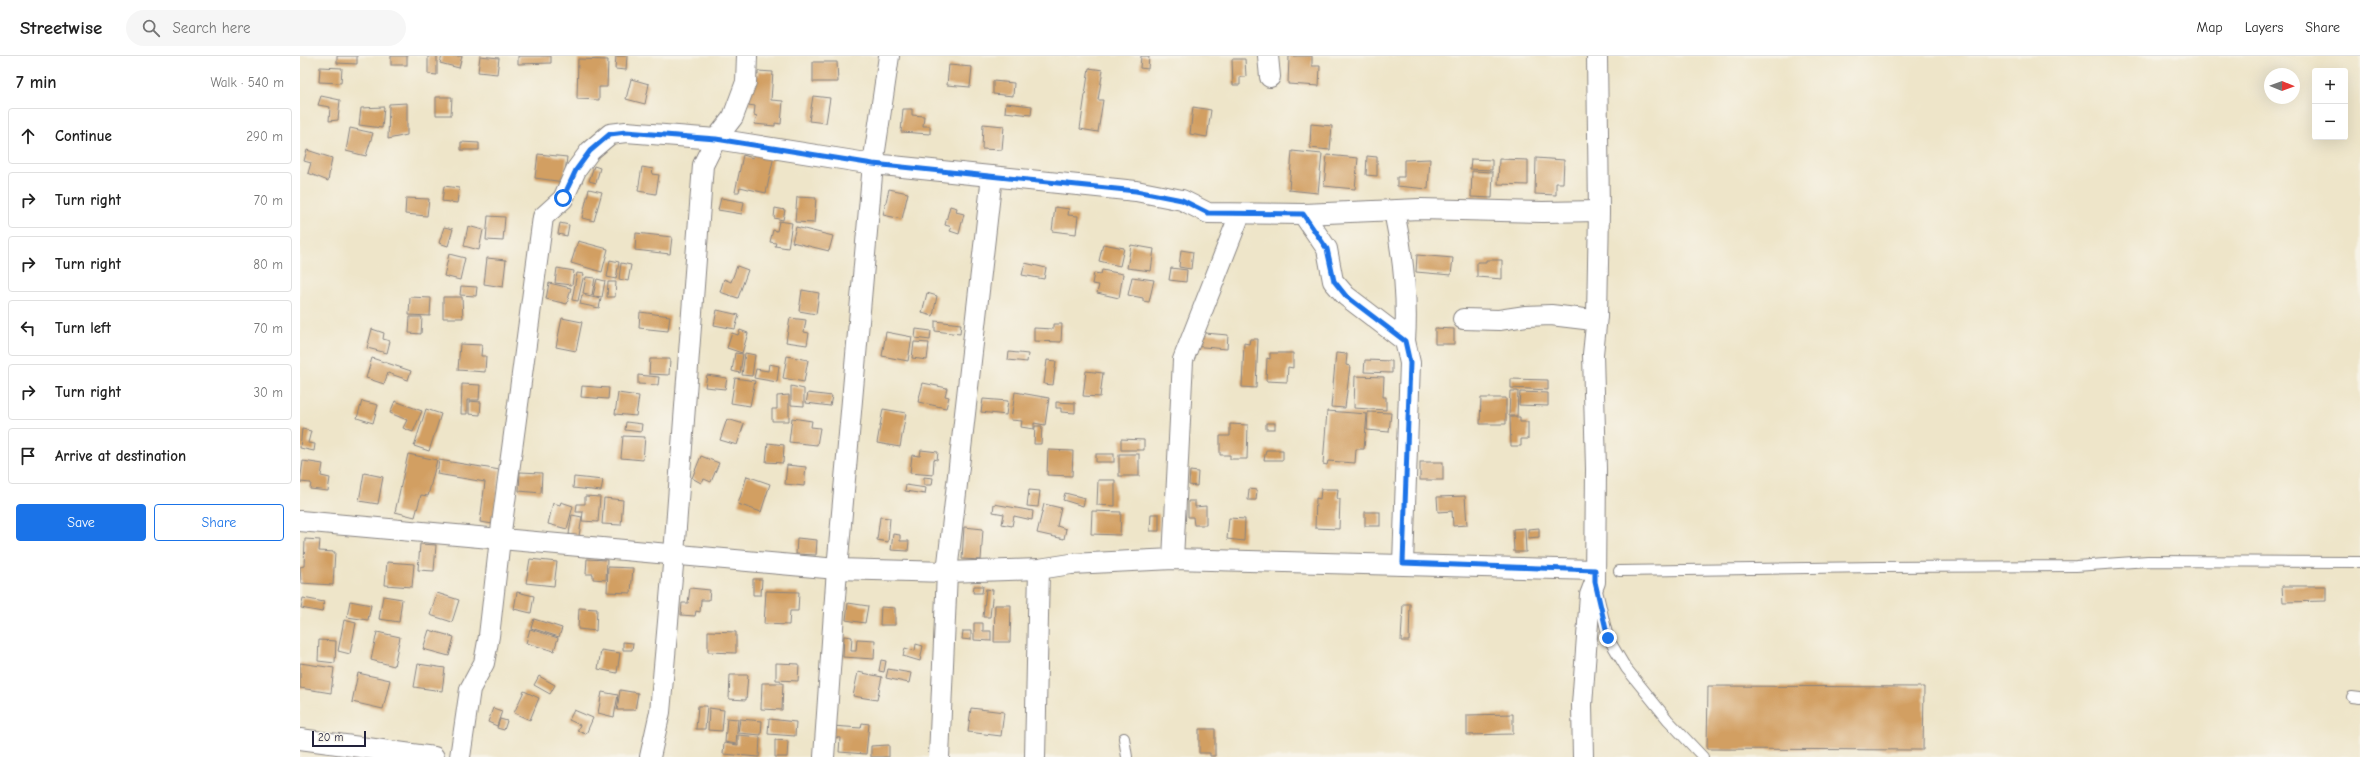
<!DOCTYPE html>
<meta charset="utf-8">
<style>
body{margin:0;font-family:"Comic Neue",sans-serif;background:#f6f6f6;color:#222}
.controls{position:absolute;right:12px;top:12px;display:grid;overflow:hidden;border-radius:4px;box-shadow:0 4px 16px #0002}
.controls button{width:36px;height:36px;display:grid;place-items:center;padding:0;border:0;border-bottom:1px solid #e0e0e0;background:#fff;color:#222;font:20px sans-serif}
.compass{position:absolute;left:1964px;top:12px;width:36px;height:36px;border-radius:50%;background:#fff;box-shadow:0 4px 16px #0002;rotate:91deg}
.scale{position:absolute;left:12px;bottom:10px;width:54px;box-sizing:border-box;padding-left:4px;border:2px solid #22223b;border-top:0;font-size:11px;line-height:14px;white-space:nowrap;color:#22223b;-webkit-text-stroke:3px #f7f3e8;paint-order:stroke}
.stop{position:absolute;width:12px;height:12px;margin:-9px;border:3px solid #1a73e8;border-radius:50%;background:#fff}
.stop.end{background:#1a73e8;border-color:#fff;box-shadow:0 1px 4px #0008}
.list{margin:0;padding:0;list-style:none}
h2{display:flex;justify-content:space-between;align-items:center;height:52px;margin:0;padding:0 16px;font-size:17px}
h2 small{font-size:13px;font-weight:400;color:#767676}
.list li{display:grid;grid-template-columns:26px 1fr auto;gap:12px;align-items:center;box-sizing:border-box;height:56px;margin:0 8px 8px;padding:0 8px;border:1px solid #e0e0e0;border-radius:4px}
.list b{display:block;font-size:15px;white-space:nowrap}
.list em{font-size:13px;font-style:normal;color:#767676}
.actions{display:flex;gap:8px;padding:12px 16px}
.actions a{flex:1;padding:9px 0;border:1px solid #1a73e8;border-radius:4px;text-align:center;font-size:14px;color:#1a73e8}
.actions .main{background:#1a73e8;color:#fff}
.icon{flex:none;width:22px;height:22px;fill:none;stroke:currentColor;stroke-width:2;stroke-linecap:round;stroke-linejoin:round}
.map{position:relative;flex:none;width:2060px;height:701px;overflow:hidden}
header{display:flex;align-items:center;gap:24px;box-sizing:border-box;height:56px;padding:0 20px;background:#fff;border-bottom:1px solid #e0e0e0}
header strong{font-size:19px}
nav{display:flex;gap:22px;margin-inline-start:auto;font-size:14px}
.search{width:280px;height:36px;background:#f6f6f6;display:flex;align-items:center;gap:10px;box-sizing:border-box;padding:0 14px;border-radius:22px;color:#767676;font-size:15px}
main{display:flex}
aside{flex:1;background:#fff}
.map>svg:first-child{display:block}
.building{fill:#d29f62}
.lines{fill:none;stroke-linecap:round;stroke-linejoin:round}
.lane-casing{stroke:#888482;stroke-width:12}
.street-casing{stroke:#888482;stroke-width:22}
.lane{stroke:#fff;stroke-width:10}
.street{stroke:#fff;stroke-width:20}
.route{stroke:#1a73e8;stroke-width:5}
</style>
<header>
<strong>Streetwise</strong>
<div class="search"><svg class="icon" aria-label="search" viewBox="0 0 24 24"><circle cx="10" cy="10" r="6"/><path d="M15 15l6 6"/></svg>Search here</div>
<nav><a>Map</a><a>Layers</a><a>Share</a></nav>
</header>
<main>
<aside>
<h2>7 min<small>Walk · 540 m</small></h2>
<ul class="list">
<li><svg class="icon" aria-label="ahead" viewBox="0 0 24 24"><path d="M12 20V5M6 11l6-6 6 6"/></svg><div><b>Continue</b></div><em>290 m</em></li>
<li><svg class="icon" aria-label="right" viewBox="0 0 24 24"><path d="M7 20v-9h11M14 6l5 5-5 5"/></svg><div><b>Turn right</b></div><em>70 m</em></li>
<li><svg class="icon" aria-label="right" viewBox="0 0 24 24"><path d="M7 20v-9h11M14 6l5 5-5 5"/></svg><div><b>Turn right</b></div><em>80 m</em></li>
<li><svg class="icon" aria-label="left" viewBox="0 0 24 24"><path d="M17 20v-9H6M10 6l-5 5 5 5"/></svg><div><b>Turn left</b></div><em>70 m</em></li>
<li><svg class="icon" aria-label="right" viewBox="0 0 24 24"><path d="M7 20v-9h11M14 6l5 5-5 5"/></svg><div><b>Turn right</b></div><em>30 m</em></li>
<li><svg class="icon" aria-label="arrive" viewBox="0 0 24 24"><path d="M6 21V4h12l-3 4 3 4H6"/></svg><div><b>Arrive at destination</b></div></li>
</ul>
<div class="actions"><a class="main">Save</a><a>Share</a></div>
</aside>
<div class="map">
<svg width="2060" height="701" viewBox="0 0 2060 701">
<rect width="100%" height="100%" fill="#f7f3e8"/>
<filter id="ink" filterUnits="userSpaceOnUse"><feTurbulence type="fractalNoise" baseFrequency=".025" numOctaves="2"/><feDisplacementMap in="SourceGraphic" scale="8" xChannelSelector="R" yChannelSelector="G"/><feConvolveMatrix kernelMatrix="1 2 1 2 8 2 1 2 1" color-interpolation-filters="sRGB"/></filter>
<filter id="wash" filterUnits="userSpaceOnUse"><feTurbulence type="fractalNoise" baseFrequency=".012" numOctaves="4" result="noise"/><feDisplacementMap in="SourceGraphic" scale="16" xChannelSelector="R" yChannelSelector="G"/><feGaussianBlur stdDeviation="0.9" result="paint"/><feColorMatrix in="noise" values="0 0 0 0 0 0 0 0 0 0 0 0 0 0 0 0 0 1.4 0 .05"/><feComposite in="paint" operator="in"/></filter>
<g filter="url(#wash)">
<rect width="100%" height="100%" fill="#eee5c9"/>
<g id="blocks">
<g class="building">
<path d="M37 0H57V8L37 7Z"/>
<rect x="91" y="0" width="16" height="9"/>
<path d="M128 0H137V19L128 18Z"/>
<path d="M142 0H162L159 12 140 7Z"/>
<path d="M180 0 199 2 197 18 178 16Z"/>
<path d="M218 0H251V7L218 8Z"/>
<path d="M316 0H327L326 14 315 13Z"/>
<path d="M841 0H849L848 13 840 12Z"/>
<path d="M989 0H1012V10H1020L1019 30 988 28Z"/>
<path d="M278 3 308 4 307 31H299V44L277 43Z"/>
<path d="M932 3H945L946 21H940V29H933Z"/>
<path d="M513 6H537L538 26H513Z"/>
<path d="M649 9 672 11 670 31 647 29Z"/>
<path d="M20 11 42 12 41 27 19 26Z"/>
<path d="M789 12 803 14 798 44H803L798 76 780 73Z"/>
<path d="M458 15 473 16 471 44 483 45 481 68 475 67V70L454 68 457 60 454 59 455 50 448 49 451 18 458 19Z"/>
<path d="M331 23 349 28 345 48 326 43Z"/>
<path d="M693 25 714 27 713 40 693 38Z"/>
<path d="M21 40 40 44 38 64 29 65 30 51 18 49Z"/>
<path d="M513 40 530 42 526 67 509 65Z"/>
<path d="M136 41H152L151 59H136Z"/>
<path d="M107 47V79L88 83 89 48Z"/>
<path d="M706 47 732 50 731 59 705 56Z"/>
<path d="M84 51 82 72 59 69 61 52Z"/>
<path d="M893 51 911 54 907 81 890 78Z"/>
<path d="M603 53H612V59L624 60 623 70H630V78L601 76Z"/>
<path d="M683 68 704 70 702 94 682 93Z"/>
<path d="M1011 68 1032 70 1030 94 1010 92Z"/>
<path d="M50 72 73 77 66 100 46 95Z"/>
<path d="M161 86 179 87V94H161Z"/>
<path d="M7 94 32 102 28 125 8 117 11 107 4 105Z"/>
<path d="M455 95 474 100 466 137 440 131 439 136H435L443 99 453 102Z"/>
<path d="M992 95 1022 98 1018 137 989 134Z"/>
<path d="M238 98 267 101 264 126 235 122Z"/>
<path d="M1027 99 1058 102 1055 133 1024 130Z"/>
<path d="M1067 100 1077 101V120L1066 119Z"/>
<path d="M1236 102 1264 104 1263 127H1256V139L1235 138Z"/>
<path d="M1130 103 1128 133 1097 130V121H1104V104Z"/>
<path d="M1171 103 1192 104V114L1170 113Z"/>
<path d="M1199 103 1228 104V129L1198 128Z"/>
<path d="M294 110 300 112 296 127 289 125Z"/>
<path d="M342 111 353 113 352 118 359 119 356 138 338 135Z"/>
<path d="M1172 115 1193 116 1192 142 1171 141Z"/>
<path d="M144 130 159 132 157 147 142 145Z"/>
<path d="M289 133 302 136 294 165 282 162Z"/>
<path d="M589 133 608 137 602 163 583 159Z"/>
<path d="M497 141 516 142 514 167 495 166Z"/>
<path d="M106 142 129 143 127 160 105 158Z"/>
<path d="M421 142 444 146 442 158 418 154Z"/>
<path d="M650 150 657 152 656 156 664 158 659 178 650 175 652 171 645 169Z"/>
<path d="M755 151 769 153 768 159 778 160 776 178 752 175Z"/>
<path d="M475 152 485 154 483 164 474 162Z"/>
<path d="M188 160 205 161 203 185 186 184Z"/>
<path d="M479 165 492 167 488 192 475 190 476 187 470 186 473 174 477 175Z"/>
<path d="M260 167 269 169 267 180 258 178Z"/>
<path d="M168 170 183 174 179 194 164 190Z"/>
<path d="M144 171 153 173 148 190 139 187Z"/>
<path d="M496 171 533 180 529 195 492 186Z"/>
<path d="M336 177 372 181 370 198 335 194Z"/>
<path d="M278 185 308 193 302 216 271 207Z"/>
<path d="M803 188 824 192 820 210 799 205Z"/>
<path d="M831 189 854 193 851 215 827 212Z"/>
<path d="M881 194 893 196 891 213 879 211Z"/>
<path d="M149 198 165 202 160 224 144 220Z"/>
<path d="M1117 199 1153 202 1151 219 1116 216Z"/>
<path d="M187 202 206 204 203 231 184 228Z"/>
<path d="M310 204 319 206 316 223 307 221Z"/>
<path d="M1186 204H1202V223L1177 221V206H1186Z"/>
<path d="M321 207 331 209 328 225 319 223Z"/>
<path d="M725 207 746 212 744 223 722 219Z"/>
<path d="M437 210 448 214 438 242 420 236 424 223 431 226Z"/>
<path d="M257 212 274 215 272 229 255 227Z"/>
<path d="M871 212 887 214 886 226 869 224Z"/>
<path d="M802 214 823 218 819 242 797 237 799 229 792 228 794 217 801 218Z"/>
<path d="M277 217 284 218 278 245 272 244Z"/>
<path d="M286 221 295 222 292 239 283 237Z"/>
<path d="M832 221 854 224 849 246 843 245V242L828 239Z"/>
<path d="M297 223 305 225 302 241 293 240Z"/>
<path d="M308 226H316L315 241H307Z"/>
<path d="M249 227 271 232 267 248 246 243Z"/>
<path d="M161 230 177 231 176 240 160 239Z"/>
<path d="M502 234 519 237 516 258 499 255Z"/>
<path d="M627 237 637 240 633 260 622 257Z"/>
<path d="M282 239 301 243 299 252 280 248Z"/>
<path d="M110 241 131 242 130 260 109 259Z"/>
<path d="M143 241H162L163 262H143Z"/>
<path d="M417 254 439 259 435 273 414 269Z"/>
<path d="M340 256 370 260 368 275 339 272Z"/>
<path d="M110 261H122L121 278 109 277Z"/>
<path d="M262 262 282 266 276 295 256 291Z"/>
<path d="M490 262 506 264 504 276 509 277 507 289 486 286Z"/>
<path d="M635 265 661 268 660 278 635 275Z"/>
<path d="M753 268H762L761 286 734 285V272L753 273Z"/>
<path d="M1135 272 1154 273V288H1135Z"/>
<path d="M72 273 84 277 83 283 90 285 87 297 67 292Z"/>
<path d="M616 273 631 275 630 284 615 282Z"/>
<path d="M440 274 448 277 442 297 427 292 432 277 438 279Z"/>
<path d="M586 276 612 281 608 305 582 300Z"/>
<path d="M893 276 928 279 927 293 892 290Z"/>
<path d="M950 283H958L956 332 942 331 944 287 949 288Z"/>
<path d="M614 286 629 287 627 304 612 302Z"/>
<path d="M160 288 182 289 181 300H186L185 316 158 314Z"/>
<path d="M709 296 728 298 727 306 708 304Z"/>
<path d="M435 297 443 298 440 317 432 315Z"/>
<path d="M445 297 455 299 452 320 442 319Z"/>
<path d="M970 297H993V312L988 311 987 326 966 325 967 302 970 303Z"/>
<path d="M1036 297 1047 298 1046 309 1050 310 1045 352 1031 351Z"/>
<path d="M487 300 508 304 504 326 483 322Z"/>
<path d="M72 302 111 315 108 324 88 317 84 328 66 322Z"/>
<path d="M350 303H370L369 319 349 318Z"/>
<path d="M747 304 756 305 753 329 744 328Z"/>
<path d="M1065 304 1092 305V317L1064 316Z"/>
<path d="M469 308 479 310 477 326 454 322 456 313 468 315Z"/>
<path d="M786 315 803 317 800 341 783 340Z"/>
<path d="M338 319 359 321 358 329 338 328Z"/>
<path d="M407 319 427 322 425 333 405 331Z"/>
<path d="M1055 320 1084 321 1083 341H1086V354L1054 352Z"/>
<path d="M435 322 455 325 450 350 431 347Z"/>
<path d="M1211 323 1248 324V334L1211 332Z"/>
<path d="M623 327 647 332 645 340 649 341 646 352 618 346Z"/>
<path d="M162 328 180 329 179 344H167V358H161Z"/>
<path d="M282 330 309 332 308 343 281 341Z"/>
<path d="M491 330 504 333V350L491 349Z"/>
<path d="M1210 335H1218L1217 360H1209Z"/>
<path d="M715 336 749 342 745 369 734 367V373L721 371 722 365 711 364Z"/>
<path d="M1220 336 1248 337V350L1219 349Z"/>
<path d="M318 337 339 340 336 360 315 358Z"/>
<path d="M508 337 532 340 530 350 506 347Z"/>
<path d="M489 339V365H472V353H477V340Z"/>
<path d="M1181 342H1206V368H1180Z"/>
<path d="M683 343 708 345 706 359 681 356Z"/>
<path d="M62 345 78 349 73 367 57 362Z"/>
<path d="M95 345 122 355 113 376 103 372 107 364 90 357Z"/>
<path d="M169 345 181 346 180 359 169 358Z"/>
<path d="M756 346 775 347V357L761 356V352H756Z"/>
<path d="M126 353 141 358 129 395 114 390Z"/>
<path d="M583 353 606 357 600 391 577 387Z"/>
<path d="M1027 355 1067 358 1064 393H1056L1055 407 1028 405 1027 409 1023 408Z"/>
<path d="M1068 356 1091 357 1089 376 1067 374Z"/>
<path d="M1210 361H1220V366H1228V383H1221V390H1211Z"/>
<path d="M492 362 512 365 511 371 520 372 517 389 489 386Z"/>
<path d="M427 363 444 368 437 389 420 384Z"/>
<path d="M326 366 342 368 341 376 325 374Z"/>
<rect x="966" y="367" width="9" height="6"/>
<path d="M930 368 948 369 947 403H930V399H920V380H930Z"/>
<path d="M735 370H742L741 388H734Z"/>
<path d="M2 373 11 375 8 387 15 388 14 395 0 392Z"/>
<path d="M323 380 345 381 343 404 321 402Z"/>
<path d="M821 383 844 384V394H821Z"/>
<path d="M468 387 484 389 483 407 466 406Z"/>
<path d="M621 394 638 396 637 404 634 403 633 419 610 417 612 399 620 400Z"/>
<path d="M748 394 773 395 772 420 747 419Z"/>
<path d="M966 394H983V404H964Z"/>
<path d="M108 398 137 404 128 440 121 439 115 461 95 456Z"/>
<rect x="796" y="398" width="18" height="8"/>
<rect x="819" y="398" width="20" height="22"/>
<path d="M401 400 419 407 411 426 404 423 401 427 392 422Z"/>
<path d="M139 404 200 414 193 468 180 466 185 426 137 418Z"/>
<path d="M3 405 23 408 21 420 30 422 28 435 10 433 11 427 0 426Z"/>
<rect x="1120" y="406" width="23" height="18"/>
<path d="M487 409 506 411 504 430 485 428Z"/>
<path d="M890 415 898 416 897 430 889 429Z"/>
<path d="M220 416 242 417 241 437 219 435Z"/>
<path d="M64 417 83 421 78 448 59 445Z"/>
<path d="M447 420 470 428 461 456 438 448Z"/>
<path d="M274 421 303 424 301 435 273 432Z"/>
<path d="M624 421 633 422 632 429H624Z"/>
<path d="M798 424H815V450L797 449Z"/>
<path d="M606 429 626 432 625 438 605 435Z"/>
<path d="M949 433 957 434 956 444H948Z"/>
<path d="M1021 433H1038L1037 443H1040L1039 473 1015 472 1016 442 1020 443Z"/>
<path d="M729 434 740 435 738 451 727 450Z"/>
<path d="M765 437 785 442 783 450 763 444Z"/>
<path d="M285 440 300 441 298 466 282 465 283 456H276L277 448H285Z"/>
<path d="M1165 440 1167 469 1153 470 1152 455 1138 456 1137 441Z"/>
<path d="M304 442 323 444 321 469 302 468Z"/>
<path d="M888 445H895V451L906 450V469H894L893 461H888Z"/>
<path d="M261 446 273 450 267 473 248 468 253 447 260 449Z"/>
<path d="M694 448 733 455 732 464 714 460 712 470 702 468 704 458 693 456Z"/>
<path d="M744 448 761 452 757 470 766 473 764 483 737 477Z"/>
<path d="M792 455 821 456 820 479 791 478Z"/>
<rect x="1065" y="456" width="15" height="14"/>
<path d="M851 458H859V475H850Z"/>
<path d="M272 459 282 461 279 480 269 478Z"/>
<path d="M580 461 590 462 588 486 577 484Z"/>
<path d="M929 462 945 463 944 485 927 483Z"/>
<path d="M664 471 683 473 681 504 662 503Z"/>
<path d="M1225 472 1226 496H1214L1213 473Z"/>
<path d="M1239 472V481L1228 482V473Z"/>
<path d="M593 478 600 479V485H609L608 495 591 494Z"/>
<path d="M497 482 517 484 516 499 496 498Z"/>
<path d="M5 483 20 484 19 495 35 496 33 529 1 527 0 511 4 510Z"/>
<path d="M120 488 136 489 134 515 118 514Z"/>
<path d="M230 503 257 506 254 530 226 527Z"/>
<path d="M287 503 307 504 306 524 293 523V518H286Z"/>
<path d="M87 506 114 508 112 531 85 529Z"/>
<path d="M308 511 333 512 331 537 307 536Z"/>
<path d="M453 523H462L461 539H453Z"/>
<path d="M674 530H683L682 537H673Z"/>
<path d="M1982 530H2026V545L1983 546Z"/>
<path d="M390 532 410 534 409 544H401L400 556 396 555 395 560 381 559 382 547H388Z"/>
<path d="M686 533 693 534 690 561H683Z"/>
<path d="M466 535 499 536 498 555H490L489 569 464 568Z"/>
<path d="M217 536 234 540 231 557 214 553Z"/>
<path d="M137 537 159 544 152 566 130 559Z"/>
<path d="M83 540 102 543 99 566 79 563Z"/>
<path d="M3 542 24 546 22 556 1 552Z"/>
<path d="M50 545 71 549 68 564 47 561Z"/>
<path d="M548 547 568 550 565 567 546 564Z"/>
<path d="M1103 548H1110L1109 585H1101Z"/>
<path d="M695 549H711L710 586H694Z"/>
<path d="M581 551 595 552V569H580Z"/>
<path d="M279 552 297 553 296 575 278 573Z"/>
<path d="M234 563 262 572 259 581 231 572Z"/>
<path d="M44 564 56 567 50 598 38 595Z"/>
<path d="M674 567H683V575H691V585L674 584Z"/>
<path d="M230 573 258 582 254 595 226 587Z"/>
<path d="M129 574 154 581 149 600 123 593Z"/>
<path d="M408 575 436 576V597L408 596Z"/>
<path d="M663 575H671V584L662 583Z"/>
<path d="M77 576 100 581 94 610 71 604Z"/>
<path d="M544 580 552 581 551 595H556L557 583 575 584 574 603 543 601Z"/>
<path d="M19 584 36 585 35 607 18 605Z"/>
<path d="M323 586 333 587 332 594H323Z"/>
<path d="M616 588 623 590 620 605 603 600 605 592 615 595Z"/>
<path d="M301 594 320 597 317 617 298 613Z"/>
<path d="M581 604 586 605 584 616 579 615Z"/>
<path d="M0 607 34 612 31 637 0 632Z"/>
<path d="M476 607 499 608 498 625 476 624Z"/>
<path d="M118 608 145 612 142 635 114 631Z"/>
<path d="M588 613 611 617 609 627 586 622Z"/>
<path d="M558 616 582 621 577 644 553 640Z"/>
<path d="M58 617 90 624 83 653 52 646Z"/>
<path d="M430 619H448L446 644 429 643Z"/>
<path d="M239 620 255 629 250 638 234 629Z"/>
<path d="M462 627H483L482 654 461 653Z"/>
<path d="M1408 630 1624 631 1623 694 1407 693Z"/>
<path d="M320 634 338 637 335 654H317Z"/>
<path d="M224 635 239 642 230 664 214 657Z"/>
<path d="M302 636 318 639 314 661 298 657Z"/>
<path d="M398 650H407L405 673H396Z"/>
<path d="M193 652 202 655 197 670 188 666Z"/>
<path d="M409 652 424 654 422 675 408 674Z"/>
<path d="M671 652 704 656 701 680 668 676Z"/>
<path d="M274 654 293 662 286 678 277 675 280 669 269 664Z"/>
<path d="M1213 658V678L1167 679V659Z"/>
<path d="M427 662 438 663 436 688 425 686Z"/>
<path d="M200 663 207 665 204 674 197 672Z"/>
<path d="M440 663 462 665 461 679 438 677Z"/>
<path d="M469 663 496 666 495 680 468 678Z"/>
<path d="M562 667 569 668 566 698 539 696 540 682 531 681 532 670 561 672Z"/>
<path d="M899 673H915V700H910V697H899Z"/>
<path d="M438 679 460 681 459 701 423 698 424 687 438 689Z"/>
<path d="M475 684 488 685 487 701H475Z"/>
<path d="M589 689V701H571V690Z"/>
</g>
</g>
</g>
<g filter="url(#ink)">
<use href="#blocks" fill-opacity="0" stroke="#888482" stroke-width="1"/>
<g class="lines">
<defs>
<g id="lane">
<path d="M1319 515 1577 511 1776 510 1848 505 2060 506"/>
<path d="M1296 530 1308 582 1326 612 1368 664 1403 701"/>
<path d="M2052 641 2060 642"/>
<path d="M824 682 827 701"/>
</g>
<g id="street">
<path d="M968 0 970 21"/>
<path d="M1094 155C1103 198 1108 241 1105 285"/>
<path d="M1003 158 1120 153 1243 156 1299 155"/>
<path d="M1163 263 1199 264 1226 260 1251 259 1293 264 1297 260"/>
<path d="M0 465 537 513 647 516 739 513 771 508 873 503 1295 514"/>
<path d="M873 503 883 304 940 158"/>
<path d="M0 683 134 701"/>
<path d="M160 701 170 633 184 607 189 580 200 483 243 161 263 143 276 114 290 95 310 78 326 76 416 83 573 108 836 135 882 144 908 157 1003 158 1027 193 1033 225 1046 240 1105 285 1110 307 1103 507"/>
<path d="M350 701 360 656 374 498 403 109 416 83 433 61 446 26 447 0"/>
<path d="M524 701 537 513 573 108 589 0"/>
<path d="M639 701 647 516 692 120"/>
<path d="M735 701 739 513"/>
<path d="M1283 701 1282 649 1290 539 1295 526 1296 413 1293 298 1297 260 1299 155 1297 0"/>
</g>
</defs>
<use href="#lane" class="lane-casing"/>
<use href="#street" class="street-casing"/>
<use href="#lane" class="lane"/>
<use href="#street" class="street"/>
</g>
</g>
<g class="lines" filter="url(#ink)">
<path class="route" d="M263 142 276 114 290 95 310 78 326 76 416 83 573 108 836 135 882 144 908 157 1003 158 1027 193 1034 225 1046 240 1105 285 1110 307 1103 507 1295 514V526L1308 582"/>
</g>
</svg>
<div class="controls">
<button>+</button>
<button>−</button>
</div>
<svg class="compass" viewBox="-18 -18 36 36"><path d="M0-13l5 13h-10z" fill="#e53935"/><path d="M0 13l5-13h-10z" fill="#767676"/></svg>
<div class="scale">20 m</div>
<div class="stop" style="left:263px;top:142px"></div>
<div class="stop end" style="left:1308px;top:582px"></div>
</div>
</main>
